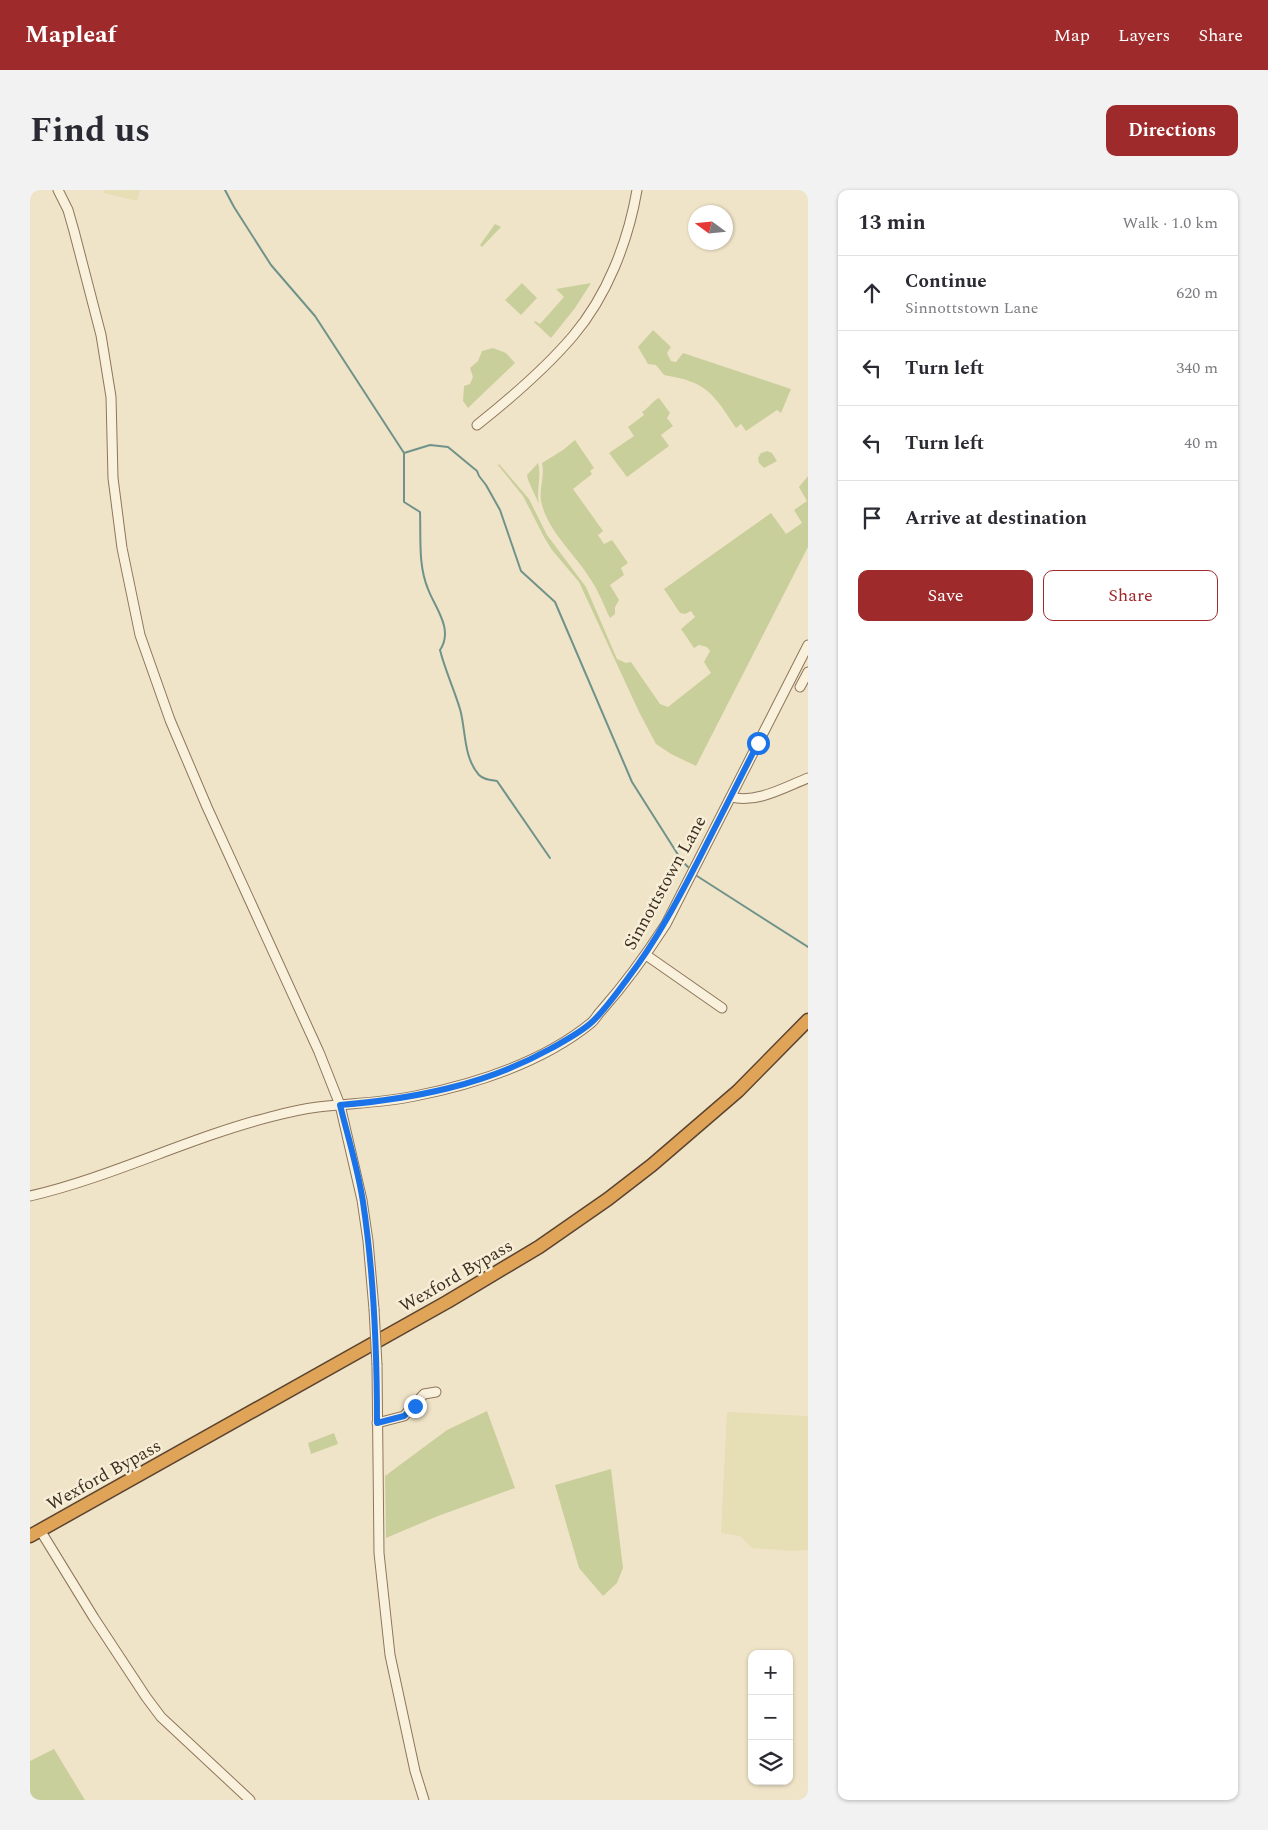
<!DOCTYPE html>
<meta charset="utf-8">
<style>
body{margin:0;font-family:Spectral,serif;background:#f2f2f3;color:#2b2b33}
.controls{position:absolute;right:15px;bottom:15px;display:grid;overflow:hidden;border-radius:10px;box-shadow:0 1px 4px #0004}
.controls button{width:45px;height:45px;display:grid;place-items:center;padding:0;border:0;border-bottom:1px solid #e1e1e2;background:#fff;color:#2b2b33;font:25px sans-serif}
.compass{position:absolute;left:658px;top:15px;width:45px;height:45px;border-radius:50%;background:#fff;box-shadow:0 1px 4px #0004;rotate:285deg}
.stop{position:absolute;width:15px;height:15px;margin:-11px;border:4px solid #1a73e8;border-radius:50%;background:#fff}
.stop.end{background:#1a73e8;border-color:#fff;box-shadow:0 1px 5px #0008}
.list{margin:0;padding:0;list-style:none}
h2{display:flex;justify-content:space-between;align-items:center;height:65px;margin:0;padding:0 20px;font-size:21px}
h2 small{font-size:16px;font-weight:400;color:#7c7c81}
.list li{display:grid;grid-template-columns:32px 1fr auto;gap:15px;align-items:center;box-sizing:border-box;height:75px;padding:0 20px;border-top:1px solid #e1e1e2}
.list b{display:block;font-size:19px;white-space:nowrap}
.list p{margin:0;font-size:16px;white-space:nowrap;color:#7c7c81}
.list em{font-size:16px;font-style:normal;color:#7c7c81}
.actions{display:flex;gap:10px;padding:15px 20px}
.actions a{flex:1;padding:11px 0;border:1px solid #9e2a2b;border-radius:10px;text-align:center;font-size:18px;color:#9e2a2b}
.actions .main{background:#9e2a2b;color:#fff}
.icon{flex:none;width:28px;height:28px;fill:none;stroke:currentColor;stroke-width:2;stroke-linecap:round;stroke-linejoin:round}
.map{position:relative;flex:none;width:778px;height:1610px;overflow:hidden;border-radius:10px}
header{display:flex;align-items:center;gap:30px;box-sizing:border-box;height:70px;padding:0 25px;background:#9e2a2b;color:#fff}
header strong{font-size:24px}
nav{display:flex;gap:28px;margin-inline-start:auto;font-size:18px}
.intro{display:flex;align-items:center;justify-content:space-between;box-sizing:border-box;height:120px;padding:0 30px}
h1{margin:0;font-size:35px}
.button{padding:12px 22px;border-radius:10px;background:#9e2a2b;color:#fff;font-size:18px;font-weight:700}
main{display:flex;gap:30px;padding:0 30px}
aside{flex:1;background:#fff;border-radius:10px;box-shadow:0 1px 4px #0004}
.map>svg:first-child{display:block}
.farmland{fill:#e6deb5}
.green{fill:#c9cf9b}
.lines{fill:none;stroke-linecap:round;stroke-linejoin:round}
.stream{stroke:#6f938a;stroke-width:2}
.minor-casing{stroke:#8d765c;stroke-width:11}
.highway-casing{stroke:#5b4430;stroke-width:15}
.minor{stroke:#faf1dc;stroke-width:9}
.highway{stroke:#e0a458;stroke-width:12}
.minor-bridge-casing{stroke:#8d765c;stroke-width:11;stroke-linecap:butt}
.minor-bridge{stroke:#faf1dc;stroke-width:9}
.route{stroke:#1a73e8;stroke-width:6}
.labels{text-anchor:middle;dominant-baseline:central;stroke-width:5;stroke-linejoin:round;paint-order:stroke}
.street-label{font-size:18px;fill:#3d2e20;stroke:#f7eed8}
</style>
<header>
<strong>Mapleaf</strong>
<nav><a>Map</a><a>Layers</a><a>Share</a></nav>
</header>
<div class="intro"><h1>Find us</h1><a class="button">Directions</a></div>
<main>
<div class="map">
<svg width="778" height="1610" viewBox="0 0 778 1610">
<rect width="100%" height="100%" fill="#f0e4c8"/>
<g class="farmland">
<path d="M75 0H110L107 11 74 3Z"/>
<path d="M697 1222 778 1226V1360L761 1361 722 1358 710 1346 691 1343Z"/>
</g>
<g class="green">
<path d="M465 34 471 37 452 57 450 55Z"/>
<path d="M492 93 507 108 491 125 475 110Z"/>
<path d="M561 93 545 118 521 148 504 132 505 131 510 134 534 107 526 99Z"/>
<path d="M623 140 641 157 637 163 641 171 646 172 653 163 761 199 751 223 747 220 716 241 711 234 706 238C683 204 678 192 634 185L626 175 618 174 608 157Z"/>
<path d="M463 158 476 163 485 173 438 218 433 211 434 196 440 194 443 187 440 178 448 171 452 161Z"/>
<path d="M629 208 640 223 637 228 643 236 631 245 639 256 597 287 579 263 604 246 598 237 614 225 612 222C619 218 622 211 629 208Z"/>
<path d="M545 250 564 278 560 281 562 284 543 299 573 341 568 345 574 354 582 350 598 373 591 378 594 385 580 395 589 410 585 417V424L580 428C574 416 569 402 561 390 545 363 518 343 511 311 509 298 515 286 512 273L533 260Z"/>
<path d="M737 261 742 263 747 271 734 278 729 273 728 268 731 263Z"/>
<path d="M508 273C512 286 506 299 509 314L498 290 497 285Z"/>
<path d="M469 274 499 309 517 345 556 397 587 469 596 473 601 472 630 514 638 517 681 483 674 472 680 461 677 457 669 455 664 458 651 439 665 427 661 421 655 424 650 423 634 399 741 323 756 344 772 333 764 320 777 311 769 297 778 286V357L666 576 641 564 626 554 609 522 549 392 522 360 514 347 493 306 468 275Z"/>
<path d="M457 1221 485 1298 408 1326 356 1348 355 1286 417 1240Z"/>
<path d="M304 1243 308 1254 281 1264 278 1253Z"/>
<path d="M581 1279 593 1378 587 1393 573 1406 549 1378 525 1295Z"/>
<path d="M24 1559 55 1610H0V1571Z"/>
</g>
<g class="lines">
<g class="stream">
<path d="M195 0 204 17 241 75 285 126 374 263 400 255 418 257 447 281 449 286 456 295 470 320 491 381 525 412 602 592 652 671 658 677"/>
<path d="M374 263V312L390 322C391 348 388 375 398 399 405 418 424 439 410 460 415 480 424 499 430 519 436 540 433 567 449 585 454 590 460 590 467 591L520 668"/>
<path d="M667 686 778 757"/>
</g>
<defs>
<g id="minor">
<path d="M28 0 38 20 44 41 71 145 81 207 83 288 92 358 110 445 140 530 177 617 289 862 310 915 332 1010 338 1051 344 1119"/>
<path d="M447 235C481 208 514 180 543 146 577 106 598 52 607 0"/>
<path d="M770 497 778 482"/>
<path d="M701 607C726 614 755 597 778 588"/>
<path d="M616 765 692 818"/>
<path d="M0 1006C82 987 158 948 240 927 255 923 272 919 288 917 320 913 353 913 385 906 445 894 513 872 561 833 565 830 567 825 571 821 595 794 616 765 636 734L778 455"/>
<path d="M347 1175 349 1363 360 1465 385 1581 394 1610"/>
<path d="M347 1233 374 1226 394 1204 406 1202"/>
<path d="M10 1340 64 1428 116 1507 131 1527 220 1610"/>
</g>
<path id="highway" d="M0 1346 417 1112 509 1057 578 1009 622 975 708 901 778 830"/>
</defs>
<use href="#minor" class="minor-casing"/>
<use href="#highway" class="highway-casing"/>
<use href="#minor" class="minor"/>
<use href="#highway" class="highway"/>
<defs>
<path id="minor-bridge" d="M344 1119 347 1175"/>
</defs>
<use href="#minor-bridge" class="minor-bridge-casing"/>
<use href="#minor-bridge" class="minor-bridge"/>
</g>
<g class="lines">
<path class="route" d="M385 1216 374 1226 347 1233C347 1159 344 1085 333 1012 328 979 318 947 310 915 383 909 455 895 520 859 534 851 550 843 562 832 575 820 587 803 598 788 627 750 649 708 671 665 690 628 709 590 728 553"/>
</g>
<g class="labels">
<g class="street-label">
<text transform="translate(635 693) rotate(-61)">Sinnottstown Lane</text>
<text transform="translate(426 1086) rotate(-30)">Wexford Bypass</text>
<text transform="translate(74 1285) rotate(-29)">Wexford Bypass</text>
</g>
</g>
</svg>
<div class="controls">
<button>+</button>
<button>−</button>
<button><svg class="icon" aria-label="layers" viewBox="0 0 24 24"><path d="M12 4l9 5-9 5-9-5zM3 14l9 5 9-5"/></svg></button>
</div>
<svg class="compass" viewBox="-18 -18 36 36"><path d="M0-13l5 13h-10z" fill="#e53935"/><path d="M0 13l5-13h-10z" fill="#7c7c81"/></svg>
<div class="stop" style="left:728px;top:553px"></div>
<div class="stop end" style="left:385px;top:1216px"></div>
</div>
<aside>
<h2>13 min<small>Walk · 1.0 km</small></h2>
<ul class="list">
<li><svg class="icon" aria-label="ahead" viewBox="0 0 24 24"><path d="M12 20V5M6 11l6-6 6 6"/></svg><div><b>Continue</b><p>Sinnottstown Lane</p></div><em>620 m</em></li>
<li><svg class="icon" aria-label="left" viewBox="0 0 24 24"><path d="M17 20v-9H6M10 6l-5 5 5 5"/></svg><div><b>Turn left</b></div><em>340 m</em></li>
<li><svg class="icon" aria-label="left" viewBox="0 0 24 24"><path d="M17 20v-9H6M10 6l-5 5 5 5"/></svg><div><b>Turn left</b></div><em>40 m</em></li>
<li><svg class="icon" aria-label="arrive" viewBox="0 0 24 24"><path d="M6 21V4h12l-3 4 3 4H6"/></svg><div><b>Arrive at destination</b></div></li>
</ul>
<div class="actions"><a class="main">Save</a><a>Share</a></div>
</aside>
</main>
